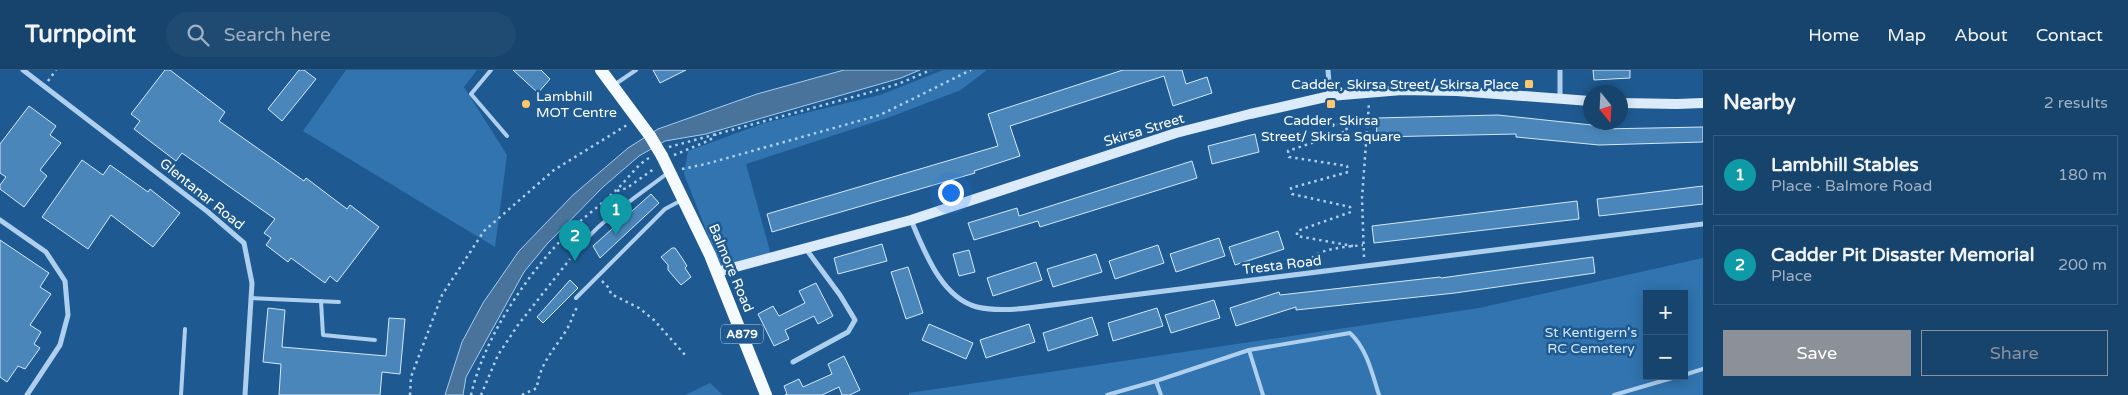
<!DOCTYPE html>
<meta charset="utf-8">
<style>
body{margin:0;font-family:"Varela Round",sans-serif;background:#1f4b72;color:#f1f3f6}
.controls{position:absolute;right:15px;bottom:15px;display:grid;overflow:hidden;border-radius:0px;box-shadow:0 2px 12px #0003}
.controls button{width:45px;height:45px;display:grid;place-items:center;padding:0;border:0;border-bottom:1px solid #355c80;background:#16446d;color:#f1f3f6;font:25px sans-serif}
.compass{position:absolute;left:1583px;top:15px;width:45px;height:45px;border-radius:50%;background:#16446d;box-shadow:0 2px 12px #0003;rotate:162deg}
.you{position:absolute;left:950px;top:122px;width:18px;height:18px;margin:-12px;border:4px solid #fff;border-radius:50%;background:#1a73e8;box-shadow:0 0 0 8px #1a73e833}
.badge{display:grid;place-items:center;width:32px;height:32px;border-radius:50%;background:#8c9099;color:#fff;font-size:16px;font-weight:700}
.pin{position:absolute;translate:-50% -41px;filter:drop-shadow(0 1px 2px #0008)}
.pin::after{content:'';position:absolute;top:26px;width:18px;height:15px;background:inherit;clip-path:polygon(0 0,100% 0,50% 100%)}
.list{margin:0;padding:0;list-style:none}
h2{display:flex;justify-content:space-between;align-items:center;height:65px;margin:0;padding:0 20px;font-size:21px}
h2 small{font-size:16px;font-weight:400;color:#9eb0c2}
.list li{display:grid;grid-template-columns:32px 1fr auto;gap:15px;align-items:center;box-sizing:border-box;height:80px;margin:0 10px 10px;padding:0 10px;border:1px solid #355c80;border-radius:0px}
.list b{display:block;font-size:19px;white-space:nowrap}
.list p{margin:0;font-size:16px;white-space:nowrap;color:#9eb0c2}
.list em{font-size:16px;font-style:normal;color:#9eb0c2}
.actions{display:flex;gap:10px;padding:15px 20px}
.actions a{flex:1;padding:11px 0;border:1px solid #8c9099;border-radius:0px;text-align:center;font-size:18px;color:#8c9099}
.actions .main{background:#8c9099;color:#fff}
.icon{flex:none;width:28px;height:28px;fill:none;stroke:currentColor;stroke-width:2;stroke-linecap:round;stroke-linejoin:round}
.map{position:relative;flex:none;width:1703px;height:325px;overflow:hidden}
header{display:flex;align-items:center;gap:30px;box-sizing:border-box;height:70px;padding:0 25px;background:#16446d;border-bottom:1px solid #355c80}
header strong{font-size:24px}
nav{display:flex;gap:28px;margin-inline-start:auto;font-size:18px}
.search{width:350px;height:45px;background:#1f4b72;display:flex;align-items:center;gap:12px;box-sizing:border-box;padding:0 18px;border-radius:28px;color:#9eb0c2;font-size:19px}
main{display:flex}
aside{flex:1;background:#16446d}
.map>svg:first-child{display:block}
.green{fill:#3174af;fill-rule:evenodd}
.water{fill:#49739b;stroke:#a2ccef}
.building{fill:#4a86ba;stroke:#d4e8fa}
.lines{fill:none;stroke-linecap:round;stroke-linejoin:round}
.path{stroke:#aed0ee;stroke-width:2.5;stroke-dasharray:2.5 4;stroke-linecap:butt}
.lane{stroke:#aed0ee;stroke-width:4}
.street{stroke:#aed0ee;stroke-width:5}
.secondary{stroke:#dbebfa;stroke-width:10}
.primary{stroke:#f5faff;stroke-width:12}
.primary-bridge{stroke:#f5faff;stroke-width:12}
.poi-dot{fill:#fdc76d;stroke:#1e5a91;stroke-width:2}
.labels{text-anchor:middle;dominant-baseline:central;stroke-width:5;stroke-linejoin:round;paint-order:stroke}
.shield{fill:#1e5a91;stroke:#bccede;stroke-width:1}
.shield-label{font-size:12px;font-weight:bold;fill:#fff}
.poi-label{font-size:14px;fill:#fff;stroke:#1e5a91;text-anchor:end}
.street-label{font-size:14px;fill:#fff;stroke:#1e5a91}
.park-label{font-size:14px;fill:#d4e8fa;stroke:#1e5a91}
</style>
<header>
<strong>Turnpoint</strong>
<div class="search"><svg class="icon" aria-label="search" viewBox="0 0 24 24"><circle cx="10" cy="10" r="6"/><path d="M15 15l6 6"/></svg>Search here</div>
<nav><a>Home</a><a>Map</a><a>About</a><a>Contact</a></nav>
</header>
<main>
<div class="map">
<svg width="1703" height="325" viewBox="0 0 1703 325">
<rect width="100%" height="100%" fill="#1e5a91"/>
<g class="green">
<path d="M346 0H477L464 17 507 85 495 177 303 61Z"/>
<path d="M943 0H987L961 20 890 47 746 94 771 185 721 198 684 104 688 81 764 53 880 25Z"/>
<path d="M1703 188V325H909V323L1479 238ZM1647 224H1684V306H1647Z"/>
<path d="M710 313 723 325H685Z"/>
</g>
<path class="water" d="M844 0H920L901 8 706 64 665 71 639 86 603 117 547 174 524 202 466 307 463 325H445L462 272 483 233 519 181 573 125 628 78 658 59 757 24Z"/>
<g class="building">
<path d="M165 0H170L225 42 219 51 304 111 306 108 347 139 350 135 379 157 337 212 330 206 325 213 291 188 288 192 266 175 271 168 264 163 275 149 182 83 176 91 134 59 140 51 131 44Z"/>
<path d="M299 0H304L316 9 282 51 268 39Z"/>
<path d="M513 0H541L550 9 538 23Z"/>
<path d="M653 0H686L660 13Z"/>
<path d="M1123 0H1182L1186 14 1207 7 1212 23 1173 36 1164 6 1010 56 1020 86 974 101 975 103 772 162 767 144 998 76 988 44Z"/>
<path d="M1593 0H1630V8L1594 10Z"/>
<path d="M29 36 56 56 50 65 61 73 40 100 47 106 24 137 0 119V115L6 107 0 103V74Z"/>
<path d="M1498 45 1601 56V59L1703 57V72L1599 75 1516 67V64L1377 67 1376 48Z"/>
<path d="M1255 64 1259 82 1212 94 1208 76Z"/>
<path d="M82 90 103 105 110 95 148 122 150 119 180 143 153 177 111 145 88 179 42 147Z"/>
<path d="M1192 91 1197 108 1040 157 1038 151 974 170 968 153 1017 138 1019 146Z"/>
<path d="M1703 116V134L1599 146 1597 129Z"/>
<path d="M651 124 659 133 600 188 593 176Z"/>
<path d="M1577 131 1579 149 1374 173 1372 156Z"/>
<path d="M1278 161 1284 179 1235 195 1229 177Z"/>
<path d="M1219 168 1225 186 1176 202 1170 184Z"/>
<path d="M0 170 49 203 40 217 51 224 30 255 41 262 34 274 40 278 25 299 18 296 7 312 0 307Z"/>
<path d="M882 174 887 191 838 204 834 188Z"/>
<path d="M1158 175 1164 193 1115 209 1109 191Z"/>
<path d="M672 178H675L682 188 687 196 685 198 691 207 681 215 668 200V195L661 187Z"/>
<path d="M969 180 975 202 959 206 953 184Z"/>
<path d="M1096 184 1102 202 1053 217 1047 199Z"/>
<path d="M1593 187 1595 203 1455 223 1296 240V237L1236 256 1230 238 1279 222 1280 225 1440 207 1441 208Z"/>
<path d="M1036 192 1042 210 993 226 987 208Z"/>
<path d="M908 197 923 243 906 249 891 202Z"/>
<path d="M570 210 578 218 543 253 537 247Z"/>
<path d="M816 213 833 246 818 254 814 246 785 260 789 269 774 276 758 244 773 236 779 246 805 233 799 221Z"/>
<path d="M1214 230 1220 248 1171 263 1165 245Z"/>
<path d="M268 238 285 240 282 277 386 286 389 248 405 249 400 304 382 302 380 325H279L281 294 263 292Z"/>
<path d="M1157 238 1163 256 1113 271 1108 253Z"/>
<path d="M1092 247 1098 265 1048 281 1043 263Z"/>
<path d="M929 254 973 273 966 289 922 270Z"/>
<path d="M1029 254 1035 272 986 288 980 270Z"/>
<path d="M844 286 860 320 850 325H842L839 317 822 325H785L787 324 784 316 799 309 803 317 832 304 828 294Z"/>
</g>
<g class="lines">
<g class="path">
<path d="M48 11 56 0"/>
<path d="M1290 47 1346 56 1347 61 1288 81 1289 87 1347 96 1348 102 1291 118 1292 124 1350 137 1351 142 1297 161V166L1353 176"/>
<path d="M669 77 864 24 898 14 931 0"/>
<path d="M674 85 710 70 716 64"/>
<path d="M682 99 706 94 880 45 971 0"/>
<path d="M617 121 627 118 655 98"/>
<path d="M1364 187 1362 128 1369 33"/>
<path d="M1309 194C1312 178 1348 177 1363 175"/>
<path d="M602 211 609 218 611 224 639 238 654 250 686 286"/>
<path d="M410 325 411 307 442 225 484 161 554 100 627 55"/>
<path d="M471 325C485 264 531 198 576 155 588 144 602 134 614 122 626 112 635 96 649 88"/>
<path d="M481 325 498 285 518 255 570 189"/>
<path d="M522 325 537 318C539 294 555 279 567 259 572 251 573 242 579 235"/>
</g>
<g class="lane">
<path d="M491 0 471 24 507 66"/>
<path d="M614 15 636 0"/>
<path d="M575 183C597 152 638 126 669 102"/>
<path d="M251 228 339 232"/>
<path d="M576 228 665 139 680 131"/>
<path d="M321 231 323 265 375 270"/>
<path d="M1249 280 1263 325"/>
<path d="M1684 305 1703 299"/>
<path d="M1156 311 1161 325"/>
<path d="M181 325 185 259"/>
<path d="M1107 325 1156 311 1249 280 1350 263C1367 279 1372 303 1379 325"/>
<path d="M1614 325 1679 306"/>
</g>
<g class="street">
<path d="M23 0 208 142 244 173 252 213 245 325"/>
<path d="M1328 0 1330 26"/>
<path d="M1560 0V28"/>
<path d="M0 150 46 182 65 211 68 245 60 275 27 325"/>
<path d="M911 150C924 180 941 228 977 237 994 241 1010 240 1028 238L1703 154"/>
<path d="M793 292 848 262 855 250 840 225 806 179"/>
</g>
<g class="secondary">
<path d="M1620 33 1677 34 1703 33"/>
<path d="M717 202 911 150 1176 63 1250 44 1330 26 1402 20 1457 21 1590 31"/>
</g>
<g class="primary">
<path d="M601 0 650 66"/>
<path d="M662 86 710 185 766 325"/>
</g>
<path class="primary-bridge" d="M650 66 662 86"/>
</g>
<g class="poi-dot">
<rect x="1524" y="9" width="10" height="10" rx="2.5"/>
<circle cx="526" cy="34" r="5"/>
<rect x="1326" y="29" width="10" height="10" rx="2.5"/>
</g>
<g class="labels">
<rect class="shield" x="721" y="254.5" width="42" height="19" rx="4"/>
<g class="shield-label">
<text x="742" y="264">A879</text>
</g>
<g class="poi-label">
<text x="1519" y="14">Cadder, Skirsa Street/ Skirsa Place</text>
<text x="536" y="26" text-anchor="start">Lambhill<tspan x="536" dy="16">MOT Centre</tspan></text>
<text x="1331" y="50" text-anchor="middle">Cadder, Skirsa<tspan x="1331" dy="16">Street/ Skirsa Square</tspan></text>
</g>
<g class="street-label">
<text transform="translate(1144 60) rotate(-17)">Skirsa Street</text>
<text transform="translate(202 124) rotate(39)">Glentanar Road</text>
<text transform="translate(1282 195) rotate(-7)">Tresta Road</text>
<text transform="translate(731 198) rotate(67)">Balmore Road</text>
</g>
<g class="park-label">
<text x="1591" y="262">St Kentigern's<tspan x="1591" dy="16">RC Cemetery</tspan></text>
</g>
</g>
</svg>
<div class="controls">
<button>+</button>
<button>−</button>
</div>
<svg class="compass" viewBox="-18 -18 36 36"><path d="M0-13l5 13h-10z" fill="#e53935"/><path d="M0 13l5-13h-10z" fill="#9eb0c2"/></svg>
<div class="you"></div>
<div class="pin badge" style="left:616px;top:165px;background:#0f9aa8">1</div>
<div class="pin badge" style="left:575px;top:191px;background:#0f9aa8">2</div>
</div>
<aside>
<h2>Nearby<small>2 results</small></h2>
<ul class="list">
<li><span class="badge" style="background:#0f9aa8">1</span><div><b>Lambhill Stables</b><p>Place · Balmore Road</p></div><em>180 m</em></li>
<li><span class="badge" style="background:#0f9aa8">2</span><div><b>Cadder Pit Disaster Memorial</b><p>Place</p></div><em>200 m</em></li>
</ul>
<div class="actions"><a class="main">Save</a><a>Share</a></div>
</aside>
</main>
